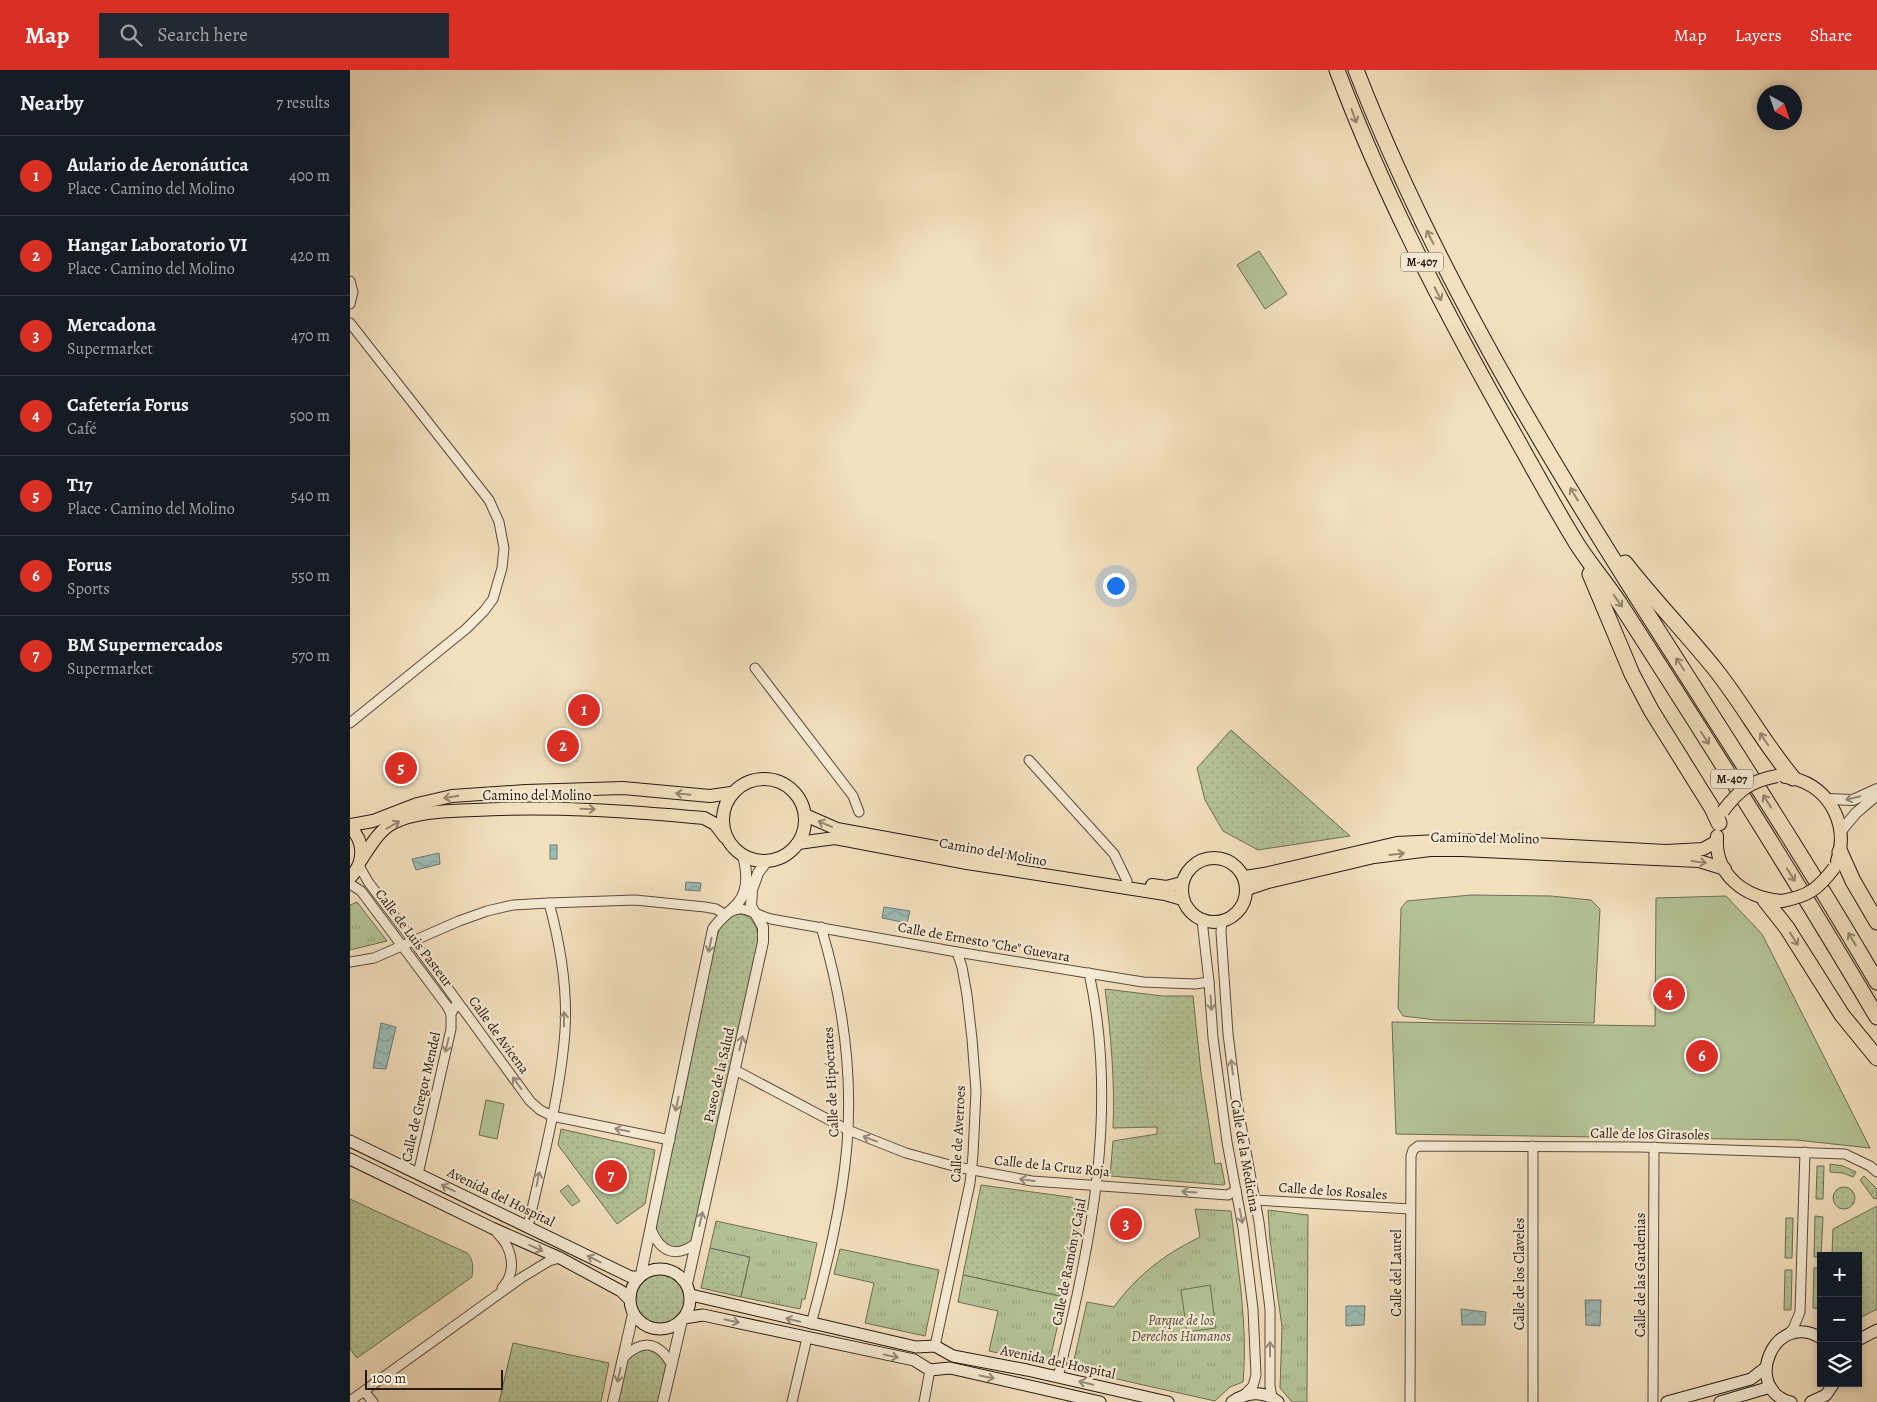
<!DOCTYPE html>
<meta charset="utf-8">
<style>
body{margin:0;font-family:Alegreya,serif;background:#242831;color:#f1f3f6}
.controls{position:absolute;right:15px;bottom:15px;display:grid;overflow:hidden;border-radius:0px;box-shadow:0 2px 8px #0003}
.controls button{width:45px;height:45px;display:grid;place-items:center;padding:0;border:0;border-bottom:1px solid #363941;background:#171b24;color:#f1f3f6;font:25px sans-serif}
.compass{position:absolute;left:1407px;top:15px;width:45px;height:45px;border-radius:50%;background:#171b24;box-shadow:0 2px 8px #0003;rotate:140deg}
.scale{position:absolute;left:15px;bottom:12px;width:138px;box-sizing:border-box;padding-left:5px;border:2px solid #261911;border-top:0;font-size:14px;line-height:18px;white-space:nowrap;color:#261911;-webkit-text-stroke:4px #f7ebd5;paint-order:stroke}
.you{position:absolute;left:765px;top:515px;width:18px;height:18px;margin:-12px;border:4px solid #fff;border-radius:50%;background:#1a73e8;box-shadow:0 0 0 8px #1a73e833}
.badge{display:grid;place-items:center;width:32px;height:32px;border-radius:50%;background:#d93025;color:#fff;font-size:16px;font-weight:700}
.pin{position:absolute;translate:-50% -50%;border:2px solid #fff;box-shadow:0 1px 5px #0006}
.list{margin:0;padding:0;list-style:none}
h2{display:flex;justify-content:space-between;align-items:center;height:65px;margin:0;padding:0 20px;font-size:21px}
h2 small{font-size:16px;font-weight:400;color:#9ea1a6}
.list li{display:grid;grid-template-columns:32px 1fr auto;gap:15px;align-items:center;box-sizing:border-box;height:80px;padding:0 20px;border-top:1px solid #363941}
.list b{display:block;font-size:19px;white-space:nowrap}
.list p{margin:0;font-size:16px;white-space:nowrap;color:#9ea1a6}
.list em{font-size:16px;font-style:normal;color:#9ea1a6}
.icon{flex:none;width:28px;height:28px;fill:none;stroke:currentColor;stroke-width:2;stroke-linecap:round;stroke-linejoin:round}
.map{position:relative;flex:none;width:1527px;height:1332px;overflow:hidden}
header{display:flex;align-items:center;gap:30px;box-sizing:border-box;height:70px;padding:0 25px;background:#d93025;color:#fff}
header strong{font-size:24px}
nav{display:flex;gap:28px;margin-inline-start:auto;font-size:18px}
.search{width:350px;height:45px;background:#242831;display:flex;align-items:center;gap:12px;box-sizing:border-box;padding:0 18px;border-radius:0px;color:#9ea1a6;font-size:19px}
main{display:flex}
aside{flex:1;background:#171b24}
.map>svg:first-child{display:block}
.grass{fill:url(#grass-dots);stroke:#6d6e54}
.park{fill:url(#park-tufts);stroke:#6d6e54}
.pitch{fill:#b4c397;stroke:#6d6e54}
.water{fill:url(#water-waves);stroke:#6d7b74}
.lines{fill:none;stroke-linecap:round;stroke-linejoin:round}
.minor-casing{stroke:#594b3c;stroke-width:11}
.tertiary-casing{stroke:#594b3c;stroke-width:12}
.secondary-casing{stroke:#261911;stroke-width:13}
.primary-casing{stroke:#261911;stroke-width:14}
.motorway-casing{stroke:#261911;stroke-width:17}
.minor{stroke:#f7ebd5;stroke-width:9}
.tertiary{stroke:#f7ebd5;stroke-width:10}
.secondary{stroke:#f7ebd5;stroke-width:11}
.primary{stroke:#f3e0be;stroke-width:12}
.motorway{stroke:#f3e0be;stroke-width:15}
.primary-bridge-casing{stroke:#261911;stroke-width:14;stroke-linecap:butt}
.primary-bridge{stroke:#f3e0be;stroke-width:12}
.oneway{stroke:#978670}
.oneway2{stroke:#998c7d}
.labels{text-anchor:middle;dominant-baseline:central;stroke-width:4.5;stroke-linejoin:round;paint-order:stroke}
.shield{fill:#f7ebd5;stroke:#65584c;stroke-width:1}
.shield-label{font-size:12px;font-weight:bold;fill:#261911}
.street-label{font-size:14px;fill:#261911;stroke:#f7ebd5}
.park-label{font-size:14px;font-style:italic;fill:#514c39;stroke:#f7ebd5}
</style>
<header>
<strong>Map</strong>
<div class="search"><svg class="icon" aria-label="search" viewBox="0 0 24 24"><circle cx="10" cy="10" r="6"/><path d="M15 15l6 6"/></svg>Search here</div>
<nav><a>Map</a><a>Layers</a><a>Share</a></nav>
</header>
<main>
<aside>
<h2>Nearby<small>7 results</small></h2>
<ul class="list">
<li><span class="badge">1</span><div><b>Aulario de Aeronáutica</b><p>Place · Camino del Molino</p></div><em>400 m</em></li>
<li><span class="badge">2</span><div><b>Hangar Laboratorio VI</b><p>Place · Camino del Molino</p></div><em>420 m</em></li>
<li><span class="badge">3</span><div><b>Mercadona</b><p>Supermarket</p></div><em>470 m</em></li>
<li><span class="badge">4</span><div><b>Cafetería Forus</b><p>Café</p></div><em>500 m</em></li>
<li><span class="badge">5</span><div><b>T17</b><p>Place · Camino del Molino</p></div><em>540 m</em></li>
<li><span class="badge">6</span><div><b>Forus</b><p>Sports</p></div><em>550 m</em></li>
<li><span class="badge">7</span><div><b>BM Supermercados</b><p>Supermarket</p></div><em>570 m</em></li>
</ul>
</aside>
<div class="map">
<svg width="1527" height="1332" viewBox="0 0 1527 1332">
<defs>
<pattern id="grass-dots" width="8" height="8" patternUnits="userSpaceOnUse" patternTransform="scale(1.25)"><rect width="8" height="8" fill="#b4c397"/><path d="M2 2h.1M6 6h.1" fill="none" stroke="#9ba781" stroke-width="1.8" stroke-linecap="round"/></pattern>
<pattern id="park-tufts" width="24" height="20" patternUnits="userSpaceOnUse" patternTransform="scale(1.25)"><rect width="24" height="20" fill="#b4c397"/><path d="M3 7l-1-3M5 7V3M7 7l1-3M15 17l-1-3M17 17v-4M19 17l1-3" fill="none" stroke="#9ba781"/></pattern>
<pattern id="water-waves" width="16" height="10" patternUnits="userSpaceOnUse" patternTransform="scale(1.25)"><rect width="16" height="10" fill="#9cbcb6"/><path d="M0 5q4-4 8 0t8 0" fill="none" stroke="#86a19b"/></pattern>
</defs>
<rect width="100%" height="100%" fill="#f3e0be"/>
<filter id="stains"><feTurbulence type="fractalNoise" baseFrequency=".004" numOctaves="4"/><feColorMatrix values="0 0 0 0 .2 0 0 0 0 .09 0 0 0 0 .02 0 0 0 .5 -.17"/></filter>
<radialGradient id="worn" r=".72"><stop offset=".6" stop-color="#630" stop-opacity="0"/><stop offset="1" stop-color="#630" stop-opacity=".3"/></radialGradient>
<g class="grass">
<path d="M881 660 1000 766 908 780 873 761 855 730 847 698Z"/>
<path d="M386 844C403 844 406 855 409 870L344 1171 332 1180C315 1177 308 1175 305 1157L367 865 375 848Z"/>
<path d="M755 919 813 926H843L851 1003 865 1094 871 1093 875 1114 873 1115 760 1106 763 1071 807 1064V1057L763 1058C765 1012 761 965 755 919Z"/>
<path d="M211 1059 305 1080 295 1134 267 1154 208 1075Z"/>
<path d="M1480 1094 1493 1096 1506 1102 1503 1107 1493 1103 1480 1102Z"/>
<path d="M1467 1096H1474L1473 1129H1466Z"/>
<path d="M1514 1106 1527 1119V1128L1524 1129 1510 1110Z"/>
<path d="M631 1115 734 1129 714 1227 613 1205Z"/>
<circle cx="1494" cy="1128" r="11"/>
<path d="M0 1129 117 1183C124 1190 123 1197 122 1207L7 1288 0 1279Z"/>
<path d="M1527 1136V1239L1508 1249V1186H1482L1483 1159Z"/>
<path d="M1465 1146 1473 1147 1471 1187H1464Z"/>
<path d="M1436 1148H1443L1442 1188H1435Z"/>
<path d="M360 1178 400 1187 391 1227 351 1218Z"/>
<path d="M1464 1198H1471V1239L1463 1238Z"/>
<circle cx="310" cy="1229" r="30"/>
<path d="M1435 1200H1442L1441 1240H1434Z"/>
<path d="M163 1273 259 1293 251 1332H149Z"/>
<path d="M295 1278C299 1279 304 1280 307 1282 324 1293 313 1317 310 1332H267L277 1290 282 1282Z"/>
</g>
<g class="park">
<path d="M7 832 37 871 0 880V835Z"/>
<path d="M218 1115 230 1131 222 1136 210 1121Z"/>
<path d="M845 1139 881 1141C888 1198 898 1255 893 1312L880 1317 865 1331 722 1299 737 1232 764 1237C787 1205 815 1184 850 1167Z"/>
<path d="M918 1140 958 1145 957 1332H942L930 1318 932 1257 920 1170Z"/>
<path d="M366 1151 467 1173 455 1229H452L450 1239 391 1227 400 1187 360 1178Z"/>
<path d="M490 1179 589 1200 575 1266 515 1253 524 1213 484 1204Z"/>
<path d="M613 1205 714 1227 699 1294 639 1281 648 1241 608 1232Z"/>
</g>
<g class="pitch">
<path d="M909 181 937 224 915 239 887 195Z"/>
<path d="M1121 825 1201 826 1241 830 1250 839 1244 953 1086 950 1053 946 1048 938 1051 838 1057 831Z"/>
<path d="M1376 826 1412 864 1520 1078 1446 1070 1046 1064 1042 952 1305 956 1306 828Z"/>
<path d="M136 1030 154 1034 147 1069 129 1065Z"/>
<path d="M860 1215 866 1258 837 1262 831 1220Z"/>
</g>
<g class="water">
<rect x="200" y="775" width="7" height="14"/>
<path d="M89 783 90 794 66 800 62 789Z"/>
<path d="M336 812 351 813 350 821 335 820Z"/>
<path d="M534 837 560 841 557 853 532 848Z"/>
<path d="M31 953 46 957 36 999 23 998Z"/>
<path d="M1235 1230H1251L1250 1256 1236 1255Z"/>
<path d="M996 1236H1015L1014 1255 996 1256Z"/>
<path d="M1111 1239 1136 1242 1135 1255H1112Z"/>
</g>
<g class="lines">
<defs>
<g id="minor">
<path d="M0 211 3 222 0 234"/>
<path d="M0 253 139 430 149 452 154 478 152 498 143 529 134 541 116 559 0 653"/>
<path d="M405 598 503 726 509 742"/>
<path d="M679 690 764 784 777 811"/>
<path d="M9 796 19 813 64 872 180 1031 190 1040 202 1046 320 1070"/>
<path d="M0 814 11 821 97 936 101 944"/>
<path d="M852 850 859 912 863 968 877 1072 893 1158 903 1239 906 1305 903 1316 895 1324"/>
<path d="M872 851 871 862 878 964 886 1027 909 1152 920 1239V1316L922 1327"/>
<path d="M0 892 24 888 109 851 137 841 163 835 199 833 285 830 355 837 366 839 374 844C379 843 385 839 390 839 394 838 414 847 421 849L607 882 793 912 845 914 859 912"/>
<path d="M385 1000 498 1060 556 1083 607 1097 682 1111 878 1125 886 1120"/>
<path d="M1183 1076V1332"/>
<path d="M68 1104 101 959V944L105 936H109L113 939"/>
<path d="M905 1130 1060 1139"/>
<path d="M178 1157C191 1097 208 1034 214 973 219 927 211 877 199 833"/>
<path d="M301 1159C310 1182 326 1189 346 1173"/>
<path d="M147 1163C162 1177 168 1201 152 1218"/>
<path d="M461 1254C477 1196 492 1135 497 1075 503 1002 492 927 471 857"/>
<path d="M1437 1265 1443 1259 1450 1242 1455 1082"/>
<path d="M585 1276 620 1113 623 1085 626 1021 622 969 617 925 612 897 607 882"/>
<path d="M273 1288C293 1268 309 1272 322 1295"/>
<path d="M708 1307C741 1175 769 1038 739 903"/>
<path d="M14 1321 23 1332"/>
<path d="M0 1331 171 1208 199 1191 210 1188"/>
<path d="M442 1332 457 1268"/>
<path d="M574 1332 580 1300"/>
<path d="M1060 1332 1061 1086 1063 1080 1068 1076 1289 1077 1495 1084 1520 1096 1527 1102"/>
<path d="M1303 1332 1304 1077"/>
</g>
<g id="tertiary">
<path d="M1478 729 1503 730 1527 719"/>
<path d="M1491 761 1506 743 1527 725"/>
<path d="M291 1204 363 859C370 848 380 842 388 833 399 820 397 801 393 786"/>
<path d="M337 1214 413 872V857L401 836 402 820 408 803 417 791"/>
<path d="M263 1332 283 1244"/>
<path d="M313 1332 332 1250"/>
</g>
<g id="secondary">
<path d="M0 1071 281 1207H289"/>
<path d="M0 1089 142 1158 210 1188 271 1221 279 1229"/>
<circle cx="310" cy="1229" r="30"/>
<path d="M341 1225 566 1277 585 1276 603 1286 677 1300 818 1332"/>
<path d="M334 1248 353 1245 564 1290 580 1300 600 1298 750 1332"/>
<path d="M1508 1270 1527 1260"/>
<path d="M882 1332C896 1322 914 1320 928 1332"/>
<path d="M1317 1332 1401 1309 1415 1298"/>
<path d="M1370 1332 1417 1318 1422 1319"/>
<path d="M1441 1332C1392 1320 1423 1239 1471 1268"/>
<path d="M1461 1332 1476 1325 1484 1313"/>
</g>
<g id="primary">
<path d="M1435 707C1476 711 1501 753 1487 791"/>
<circle cx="414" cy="750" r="41"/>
<path d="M455 745 487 759 662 791"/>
<path d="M0 755 23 751 67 734 102 726 176 721 273 718 360 726 381 723"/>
<path d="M0 757C15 772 15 792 0 808"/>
<path d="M1367 766C1364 806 1396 828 1432 831"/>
<path d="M448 773 485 768 617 793 815 824 832 829"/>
<circle cx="864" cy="820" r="32"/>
<path d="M11 790C19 778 29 760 43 753 67 741 99 741 125 740 203 736 277 741 354 748L365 754 375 767"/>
<path d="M895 807 914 804 1047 773 1110 770 1316 781 1353 779 1364 773 1367 769"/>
<path d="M802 815 816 817 832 813"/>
<path d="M897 819 918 812 1024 787 1080 780H1112L1349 791 1375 799"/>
</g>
<g id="motorway">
<path d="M987 0C1031 118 1089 230 1151 341 1176 385 1200 430 1227 474 1241 496 1258 515 1272 537 1359 672 1445 808 1527 947"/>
<path d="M1006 0C1134 328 1351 610 1527 912"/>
<path d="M1275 493C1303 529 1336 563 1365 599 1393 634 1414 674 1443 708"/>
<path d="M1240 504 1282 604 1301 640 1362 738 1369 753"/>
<path d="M1490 782 1503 811 1527 852"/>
<path d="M1415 830 1437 858 1492 945 1527 988"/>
</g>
</defs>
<use href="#minor" class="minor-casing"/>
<use href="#tertiary" class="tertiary-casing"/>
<use href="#secondary" class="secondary-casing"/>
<use href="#primary" class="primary-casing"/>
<use href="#motorway" class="motorway-casing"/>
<use href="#minor" class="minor"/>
<use href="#tertiary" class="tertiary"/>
<use href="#secondary" class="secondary"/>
<use href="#primary" class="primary"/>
<use href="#motorway" class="motorway"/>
<defs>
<g id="primary-bridge">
<path d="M1373 741C1389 720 1400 711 1427 706"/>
<path d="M1432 831C1459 826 1468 819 1484 798"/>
</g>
</defs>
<use href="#primary-bridge" class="primary-bridge-casing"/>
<use href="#primary-bridge" class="primary-bridge"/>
</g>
<defs><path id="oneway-shaft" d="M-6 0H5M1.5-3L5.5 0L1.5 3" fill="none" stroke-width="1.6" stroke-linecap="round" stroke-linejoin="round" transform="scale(1.25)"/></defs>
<g class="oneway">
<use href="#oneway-shaft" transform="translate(1004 46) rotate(70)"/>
<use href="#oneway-shaft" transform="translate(1080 167) rotate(-117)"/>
<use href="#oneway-shaft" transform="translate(1088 224) rotate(63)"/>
<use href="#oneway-shaft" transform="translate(1224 424) rotate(-121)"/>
<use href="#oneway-shaft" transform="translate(1268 531) rotate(55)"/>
<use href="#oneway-shaft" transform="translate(1330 594) rotate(-123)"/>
<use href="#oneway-shaft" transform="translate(1355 668) rotate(57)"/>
<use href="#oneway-shaft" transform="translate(1414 669) rotate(-124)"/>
<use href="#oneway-shaft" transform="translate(333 724) rotate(-175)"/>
<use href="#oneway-shaft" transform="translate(101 727) rotate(171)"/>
<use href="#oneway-shaft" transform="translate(1417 731) rotate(-122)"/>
<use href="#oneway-shaft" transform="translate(238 739) rotate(2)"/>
<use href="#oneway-shaft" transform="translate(475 754) rotate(-157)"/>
<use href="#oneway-shaft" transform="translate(43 755) rotate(-30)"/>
<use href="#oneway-shaft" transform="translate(1047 784) rotate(-7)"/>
<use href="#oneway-shaft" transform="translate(1349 792) rotate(8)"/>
<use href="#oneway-shaft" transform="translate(1441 805) rotate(58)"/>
<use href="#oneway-shaft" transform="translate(1444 869) rotate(58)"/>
<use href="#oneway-shaft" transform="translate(1502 869) rotate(-121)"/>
</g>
<g class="oneway2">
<use href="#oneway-shaft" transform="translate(1503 728) rotate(167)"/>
<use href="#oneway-shaft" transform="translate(360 875) rotate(102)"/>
<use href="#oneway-shaft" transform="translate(861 933) rotate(86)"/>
<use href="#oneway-shaft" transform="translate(214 949) rotate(-90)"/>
<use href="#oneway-shaft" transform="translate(391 973) rotate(-77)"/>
<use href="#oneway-shaft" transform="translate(97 975) rotate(103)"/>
<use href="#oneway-shaft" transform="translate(882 997) rotate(-97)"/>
<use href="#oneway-shaft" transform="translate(167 1013) rotate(-126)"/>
<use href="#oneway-shaft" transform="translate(327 1034) rotate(102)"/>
<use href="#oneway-shaft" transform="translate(272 1060) rotate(-169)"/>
<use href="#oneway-shaft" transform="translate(520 1069) rotate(-159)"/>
<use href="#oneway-shaft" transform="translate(188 1109) rotate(-78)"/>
<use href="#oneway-shaft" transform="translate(677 1110) rotate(-172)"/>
<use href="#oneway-shaft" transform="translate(98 1118) rotate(-154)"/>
<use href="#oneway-shaft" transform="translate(839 1122) rotate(-176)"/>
<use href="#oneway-shaft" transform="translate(891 1146) rotate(79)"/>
<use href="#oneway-shaft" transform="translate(351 1149) rotate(-77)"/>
<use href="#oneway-shaft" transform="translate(186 1178) rotate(24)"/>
<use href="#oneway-shaft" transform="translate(244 1189) rotate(-154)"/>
<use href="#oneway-shaft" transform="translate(443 1250) rotate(-167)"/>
<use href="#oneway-shaft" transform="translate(382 1251) rotate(12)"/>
<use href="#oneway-shaft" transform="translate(920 1279) rotate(-90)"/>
<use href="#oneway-shaft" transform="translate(541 1286) rotate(12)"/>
<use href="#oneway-shaft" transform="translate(269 1305) rotate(102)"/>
<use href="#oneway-shaft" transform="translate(637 1307) rotate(12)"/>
<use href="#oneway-shaft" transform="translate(736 1313) rotate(-167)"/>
</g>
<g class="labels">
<g class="shield">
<rect x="1051" y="182.5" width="42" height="19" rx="4"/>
<rect x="1361" y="699.5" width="42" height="19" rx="4"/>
</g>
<g class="shield-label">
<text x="1072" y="192">M-407</text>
<text x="1382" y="709">M-407</text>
</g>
<g class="street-label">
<text x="187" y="725">Camino del Molino</text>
<text transform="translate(1135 768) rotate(1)">Camino del Molino</text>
<text transform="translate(643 782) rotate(10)">Camino del Molino</text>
<text transform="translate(64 868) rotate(53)">Calle de Luis Pasteur</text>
<text transform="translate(634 872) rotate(10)">Calle de Ernesto "Che" Guevara</text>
<text transform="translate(149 965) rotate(54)">Calle de Avicena</text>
<text transform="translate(369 1005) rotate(-77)">Paseo de la Salud</text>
<text transform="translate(481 1012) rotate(-93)">Calle de Hipócrates</text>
<text transform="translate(71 1027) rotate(-77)">Calle de Gregor Mendel</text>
<text transform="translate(608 1064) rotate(-87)">Calle de Averroes</text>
<text transform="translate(1300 1064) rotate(1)">Calle de los Girasoles</text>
<text transform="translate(895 1086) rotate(80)">Calle de la Medicina</text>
<text transform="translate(702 1096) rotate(6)">Calle de la Cruz Roja</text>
<text transform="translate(983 1121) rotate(4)">Calle de los Rosales</text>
<text transform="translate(151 1127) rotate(26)">Avenida del Hospital</text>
<text transform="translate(719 1192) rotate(-79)">Calle de Ramón y Cajal</text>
<text transform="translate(1046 1203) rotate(-90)">Calle del Laurel</text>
<text transform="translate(1169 1204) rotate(-90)">Calle de los Claveles</text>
<text transform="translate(1290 1205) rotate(-90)">Calle de las Gardenias</text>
<text transform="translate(708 1292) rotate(12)">Avenida del Hospital</text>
</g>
<g class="park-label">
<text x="831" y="1250">Parque de los<tspan x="831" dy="16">Derechos Humanos</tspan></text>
</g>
</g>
<rect width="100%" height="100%" filter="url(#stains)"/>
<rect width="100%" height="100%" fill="url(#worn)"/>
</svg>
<div class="controls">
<button>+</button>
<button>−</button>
<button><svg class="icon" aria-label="layers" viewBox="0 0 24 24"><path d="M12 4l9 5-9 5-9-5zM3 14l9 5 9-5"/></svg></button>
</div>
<svg class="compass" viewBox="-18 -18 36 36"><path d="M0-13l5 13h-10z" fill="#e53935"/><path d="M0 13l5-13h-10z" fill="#9ea1a6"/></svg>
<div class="scale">100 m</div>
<div class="you"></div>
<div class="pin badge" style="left:234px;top:640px">1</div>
<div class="pin badge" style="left:213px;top:676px">2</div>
<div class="pin badge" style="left:776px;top:1154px">3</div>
<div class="pin badge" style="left:1319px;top:924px">4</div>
<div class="pin badge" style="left:51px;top:698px">5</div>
<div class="pin badge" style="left:1352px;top:986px">6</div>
<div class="pin badge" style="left:261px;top:1106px">7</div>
</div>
</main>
